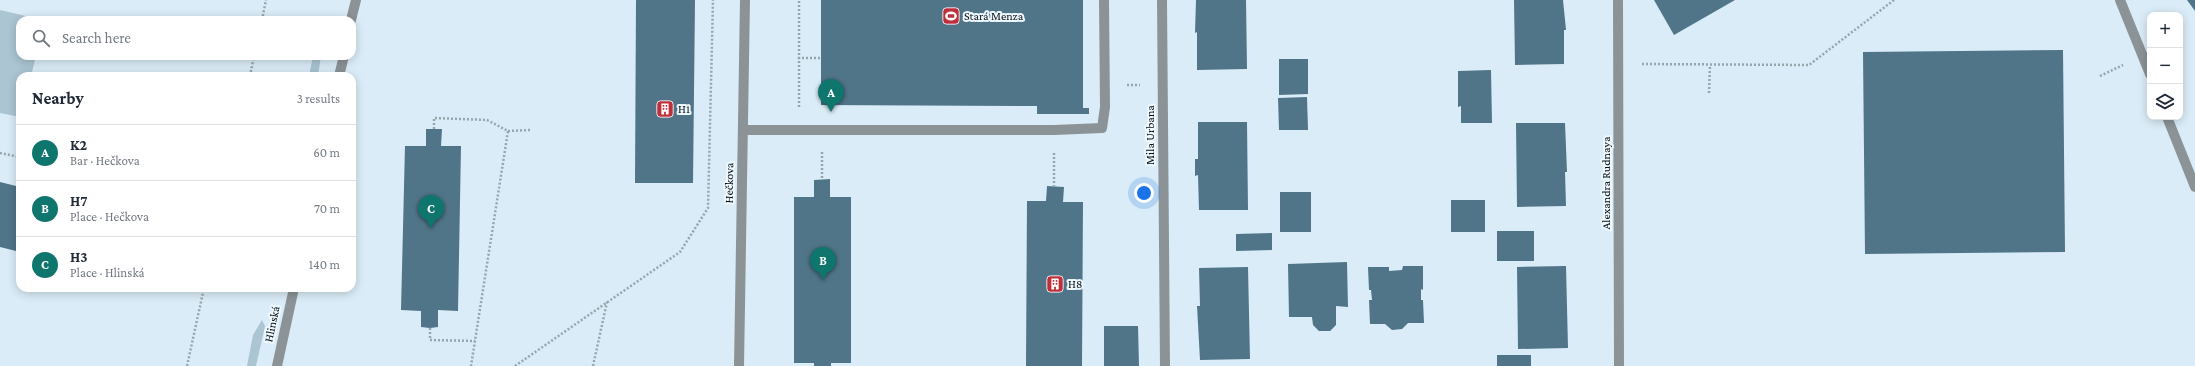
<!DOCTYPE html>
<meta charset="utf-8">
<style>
body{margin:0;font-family:"Crimson Pro",serif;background:#f6f6f7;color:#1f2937}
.controls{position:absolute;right:12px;top:12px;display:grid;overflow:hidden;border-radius:8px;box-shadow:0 2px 10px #0003}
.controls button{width:36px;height:36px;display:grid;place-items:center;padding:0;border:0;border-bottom:1px solid #e0e1e3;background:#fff;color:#1f2937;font:20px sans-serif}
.you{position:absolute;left:1144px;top:193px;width:14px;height:14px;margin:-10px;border:3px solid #fff;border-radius:50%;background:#1a73e8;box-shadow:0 0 0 6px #1a73e833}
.badge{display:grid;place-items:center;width:26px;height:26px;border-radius:50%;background:#0f766e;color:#fff;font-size:13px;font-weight:700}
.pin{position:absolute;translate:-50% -33px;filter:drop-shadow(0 1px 2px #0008)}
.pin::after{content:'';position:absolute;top:21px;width:14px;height:12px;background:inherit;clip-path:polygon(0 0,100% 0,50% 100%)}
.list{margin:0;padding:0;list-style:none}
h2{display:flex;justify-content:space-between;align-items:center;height:52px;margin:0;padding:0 16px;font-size:17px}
h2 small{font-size:13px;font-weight:400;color:#747a83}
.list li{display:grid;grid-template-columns:26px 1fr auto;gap:12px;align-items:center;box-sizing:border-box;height:56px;padding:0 16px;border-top:1px solid #e0e1e3}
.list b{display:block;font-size:15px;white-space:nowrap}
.list p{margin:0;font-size:13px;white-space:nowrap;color:#747a83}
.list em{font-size:13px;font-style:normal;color:#747a83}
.icon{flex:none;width:22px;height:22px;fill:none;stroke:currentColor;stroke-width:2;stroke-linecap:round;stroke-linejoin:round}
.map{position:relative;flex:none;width:2195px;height:366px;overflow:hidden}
.search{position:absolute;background:#fff;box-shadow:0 2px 10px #0003;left:16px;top:16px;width:340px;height:44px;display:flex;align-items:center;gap:10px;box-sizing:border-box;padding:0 14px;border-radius:12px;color:#747a83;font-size:15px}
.panel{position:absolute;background:#fff;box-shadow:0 2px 10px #0003;left:16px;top:72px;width:340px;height:220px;border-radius:12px}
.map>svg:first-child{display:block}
.green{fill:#abc5d3}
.building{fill:#507488}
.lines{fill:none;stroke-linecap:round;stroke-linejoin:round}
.path{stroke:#97a5ad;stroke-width:2.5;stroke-dasharray:2 2;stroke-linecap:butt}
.service{stroke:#8b9397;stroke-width:10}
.minor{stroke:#8b9397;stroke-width:10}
.labels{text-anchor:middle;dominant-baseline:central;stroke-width:4;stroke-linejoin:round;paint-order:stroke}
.poi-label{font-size:12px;fill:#080f12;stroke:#edf8ff;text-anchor:start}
.street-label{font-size:12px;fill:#080f12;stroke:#edf8ff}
</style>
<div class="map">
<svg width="2195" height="366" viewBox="0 0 2195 366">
<rect width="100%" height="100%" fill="#daecf7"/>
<g class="green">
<path d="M0 10 43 20H20V56H36L31 76H20V117L0 113Z"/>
<path d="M313 56H321L318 76H309Z"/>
<path d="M262 320 265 326 256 366H247L253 335Z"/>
</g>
<g class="building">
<path d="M636 0H695L693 183H635Z"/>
<path d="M821 0H1083V108H1089V114H1037V106L821 105Z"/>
<path d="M1196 0H1246L1247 69 1197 70V32L1195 33Z"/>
<path d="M1514 0H1563L1566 30H1564V64L1515 65Z"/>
<path d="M1654 0H1735L1674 35Z"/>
<path d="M2187 0H2195V11Z"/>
<path d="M2063 50 2065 252 1865 254 1863 52Z"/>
<path d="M1279 59H1308V94L1279 95Z"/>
<path d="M1491 70 1492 123H1461V106L1458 107V71Z"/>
<path d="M1307 97 1308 130H1279L1278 98Z"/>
<path d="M1198 122H1247L1248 210H1199L1198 175 1195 176V159H1198Z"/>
<path d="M1516 123H1565L1567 172H1565L1566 206 1517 207Z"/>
<path d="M426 129H442L441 146H461L458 311 438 310V327L430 328 421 327V311L401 310 405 146H426Z"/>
<path d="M830 179V197H851V363H831V366H814V363H794V197H814V180Z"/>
<path d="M0 182 20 187V252L0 247Z"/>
<path d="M1047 186 1064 187 1063 202H1083L1082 366H1026L1027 201H1046Z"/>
<rect x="1280" y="192" width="31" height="40"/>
<rect x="1451" y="200" width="34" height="32"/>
<rect x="1497" y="231" width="37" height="30"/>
<path d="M1272 233V250L1236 251V234Z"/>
<path d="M1347 262 1348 307 1336 306V325L1330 331H1319L1313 325 1312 317H1289L1288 264Z"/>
<path d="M1403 266H1423V290L1421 289V300H1423L1424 323H1408L1402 329 1392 330 1385 324H1370L1369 300H1372L1371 290H1369L1368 267H1389V271L1402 270Z"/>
<path d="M1566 266 1568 348 1518 349 1517 267Z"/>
<path d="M1248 267 1250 359 1200 360 1197 306H1200L1199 268Z"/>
<path d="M1104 326H1138L1139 366H1104Z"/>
<rect x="1497" y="355" width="34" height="11"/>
</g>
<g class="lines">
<g class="path">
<path d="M262 20 266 0"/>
<path d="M798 58H821"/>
<path d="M1642 64 1809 65 1894 0"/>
<path d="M250 76 254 56"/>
<path d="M2100 76 2123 65"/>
<path d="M1127 85H1140"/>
<path d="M1709 93 1710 65"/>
<path d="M799 107V0"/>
<path d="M434 129V118L487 120 508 131 471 366"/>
<path d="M508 131 530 130"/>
<path d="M822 152V180"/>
<path d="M0 153 20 157"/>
<path d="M1054 187V153"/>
<path d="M430 328V340L475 341"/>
<path d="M187 366 204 288"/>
<path d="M515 366 680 252 708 208 713 0"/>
<path d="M593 366 607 302"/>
</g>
<path class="service" d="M743 130H1054L1102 128 1105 107 1104 0"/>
<g class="minor">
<path d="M1162 0 1165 366"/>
<path d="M1618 0 1619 366"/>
<path d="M2120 0 2150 74"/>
<path d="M351 20 356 0"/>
<path d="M339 76 344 56"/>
<path d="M2167 117 2195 187"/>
<path d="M277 366 294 288"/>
<path d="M739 366 745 0"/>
</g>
</g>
<defs>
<symbol id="stadium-square" viewBox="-11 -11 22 22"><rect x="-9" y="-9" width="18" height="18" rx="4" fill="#bf2f3a" stroke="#edf8ff"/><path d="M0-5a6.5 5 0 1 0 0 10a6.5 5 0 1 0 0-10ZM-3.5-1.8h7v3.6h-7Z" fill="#fff"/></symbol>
<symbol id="building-square" viewBox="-11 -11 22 22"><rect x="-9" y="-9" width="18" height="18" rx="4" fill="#bf2f3a" stroke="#edf8ff"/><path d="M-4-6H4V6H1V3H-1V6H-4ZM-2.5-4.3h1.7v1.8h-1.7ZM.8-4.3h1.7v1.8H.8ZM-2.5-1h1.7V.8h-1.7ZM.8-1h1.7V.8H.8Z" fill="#fff"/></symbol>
</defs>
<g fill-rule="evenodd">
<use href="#stadium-square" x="941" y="6" width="20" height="20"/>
<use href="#building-square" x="655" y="99" width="20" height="20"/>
<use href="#building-square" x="1045" y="274" width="20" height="20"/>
</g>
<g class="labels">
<g class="poi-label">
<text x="964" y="16">Stará Menza</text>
<text x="678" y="109">H1</text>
<text x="1068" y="284">H8</text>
</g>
<g class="street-label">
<text transform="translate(1150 135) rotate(-90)">Mila Urbana</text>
<text transform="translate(729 183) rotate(-89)">Hečkova</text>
<text transform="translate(1606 183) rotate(-90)">Alexandra Rudnaya</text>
<text transform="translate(272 324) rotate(-78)">Hlinská</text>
</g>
</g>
</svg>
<div class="controls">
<button>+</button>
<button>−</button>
<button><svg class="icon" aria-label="layers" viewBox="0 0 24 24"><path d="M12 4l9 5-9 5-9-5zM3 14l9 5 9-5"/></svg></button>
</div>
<div class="you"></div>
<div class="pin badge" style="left:831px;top:112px">A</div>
<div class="pin badge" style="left:823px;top:280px">B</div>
<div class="pin badge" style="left:431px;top:228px">C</div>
<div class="search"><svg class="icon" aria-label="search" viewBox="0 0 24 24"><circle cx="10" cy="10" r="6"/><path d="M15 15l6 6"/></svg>Search here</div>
<section class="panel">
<h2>Nearby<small>3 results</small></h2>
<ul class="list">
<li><span class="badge">A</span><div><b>K2</b><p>Bar · Hečkova</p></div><em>60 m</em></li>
<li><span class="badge">B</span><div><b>H7</b><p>Place · Hečkova</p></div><em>70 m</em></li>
<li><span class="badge">C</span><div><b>H3</b><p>Place · Hlinská</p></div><em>140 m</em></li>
</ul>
</section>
</div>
